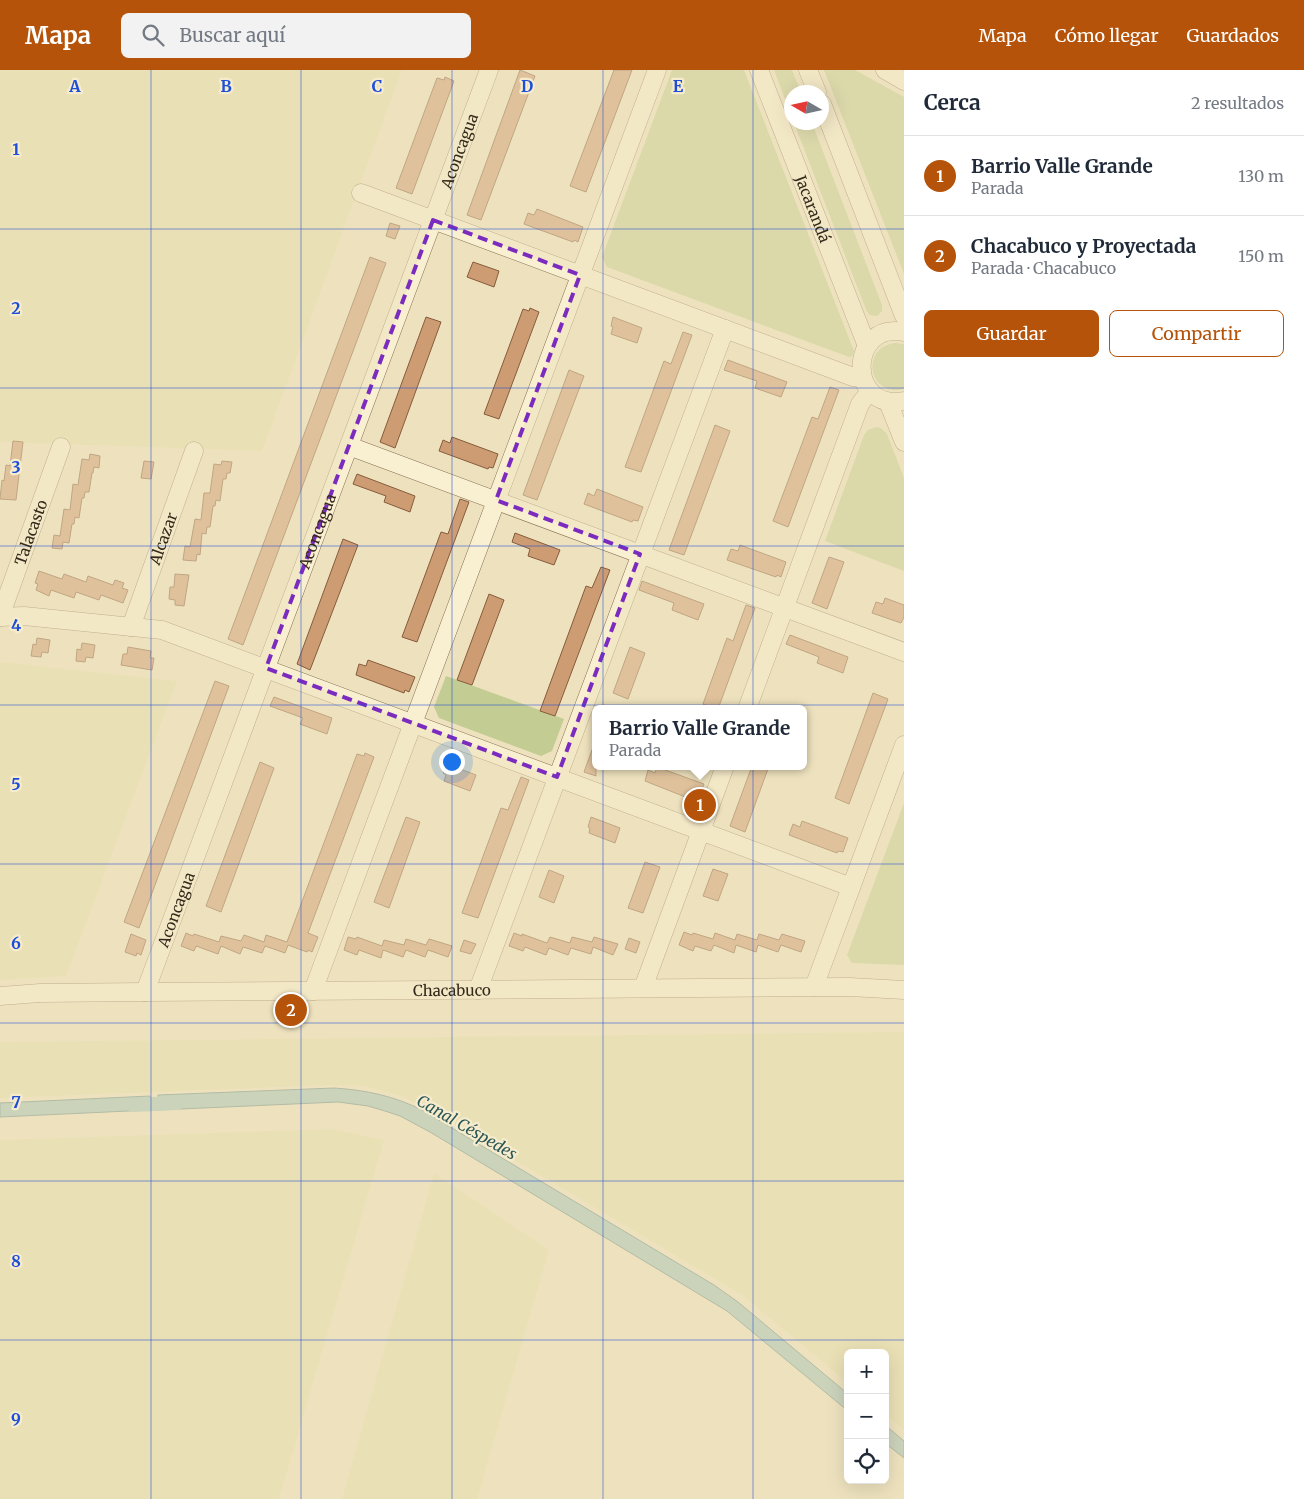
<!DOCTYPE html>
<html lang="es">
<meta charset="utf-8">
<style>
body{margin:0;font-family:Merriweather,serif;background:#f2f2f3;color:#1f2937}
.controls{position:absolute;right:15px;bottom:15px;display:grid;overflow:hidden;border-radius:8px;box-shadow:0 5px 20px #0002}
.controls button{width:45px;height:45px;display:grid;place-items:center;padding:0;border:0;border-bottom:1px solid #e0e1e3;background:#fff;color:#1f2937;font:25px sans-serif}
.compass{position:absolute;left:784px;top:15px;width:45px;height:45px;border-radius:50%;background:#fff;box-shadow:0 5px 20px #0002;rotate:279deg}
.you{position:absolute;left:451px;top:691px;width:18px;height:18px;margin:-12px;border:4px solid #fff;border-radius:50%;background:#1a73e8;box-shadow:0 0 0 8px #1a73e833}
.badge{display:grid;place-items:center;width:32px;height:32px;border-radius:50%;background:#b45309;color:#fff;font-size:16px;font-weight:700}
.pin{position:absolute;translate:-50% -50%;border:2px solid #fff;box-shadow:0 1px 5px #0006}
.popup{position:absolute;left:592px;top:635px;width:215px;height:65px;box-sizing:border-box;display:grid;place-content:center;border-radius:8px;background:#fff;filter:drop-shadow(0 1px 4px #0005);font-size:16px;white-space:nowrap;color:#747a83}
.popup b{font-size:19px;color:#1f2937}
.popup::after{content:'';position:absolute;left:50%;top:100%;margin-left:-10px;border:10px solid transparent;border-top-color:#fff}
.list{margin:0;padding:0;list-style:none}
h2{display:flex;justify-content:space-between;align-items:center;height:65px;margin:0;padding:0 20px;font-size:21px}
h2 small{font-size:16px;font-weight:400;color:#747a83}
.list li{display:grid;grid-template-columns:32px 1fr auto;gap:15px;align-items:center;box-sizing:border-box;height:80px;padding:0 20px;border-top:1px solid #e0e1e3}
.list b{display:block;font-size:19px;white-space:nowrap}
.list p{margin:0;font-size:16px;white-space:nowrap;color:#747a83}
.list em{font-size:16px;font-style:normal;color:#747a83}
.actions{display:flex;gap:10px;padding:15px 20px}
.actions a{flex:1;padding:11px 0;border:1px solid #b45309;border-radius:8px;text-align:center;font-size:18px;color:#b45309}
.actions .main{background:#b45309;color:#fff}
.icon{flex:none;width:28px;height:28px;fill:none;stroke:currentColor;stroke-width:2;stroke-linecap:round;stroke-linejoin:round}
.map{position:relative;flex:none;width:904px;height:1429px;overflow:hidden}
header{display:flex;align-items:center;gap:30px;box-sizing:border-box;height:70px;padding:0 25px;background:#b45309;color:#fff}
header strong{font-size:24px}
nav{display:flex;gap:28px;margin-inline-start:auto;font-size:18px}
.search{width:350px;height:45px;background:#f2f2f3;display:flex;align-items:center;gap:12px;box-sizing:border-box;padding:0 18px;border-radius:8px;color:#747a83;font-size:19px}
main{display:flex}
aside{flex:1;background:#fff}
.map>svg:first-child{display:block}
.farmland{fill:#e4ddab}
.green{fill:#c3cc92}
.water{fill:#a1c0b8;stroke:#698d86}
.lines{fill:none;stroke-linecap:round;stroke-linejoin:round}
.canal{stroke:#a1c0b8;stroke-width:14}
.building{fill:#cd9c73;stroke:#865c3c}
.minor-casing{stroke:#867257;stroke-width:19}
.minor{stroke:#f9efd1;stroke-width:18}
.marked{fill:none;stroke:#7b2cbf;stroke-width:4;stroke-dasharray:10 6;stroke-linejoin:round}
.grid{fill:none;stroke:#1d4ed8;stroke-width:1;stroke-opacity:0.55}
.labels{text-anchor:middle;dominant-baseline:central;stroke-width:4.5;stroke-linejoin:round;paint-order:stroke}
.street-label{font-size:15px;fill:#35291b;stroke:#f6eccd}
.water-label{font-size:16px;font-style:italic;fill:#2a5655;stroke:#f6eccd}
.grid-label{font-size:16px;text-anchor:middle;font-weight:bold;fill:#1d4ed8;stroke:#f6eccd;stroke-width:4.5;stroke-linejoin:round;paint-order:stroke}
</style>
<header>
<strong>Mapa</strong>
<div class="search"><svg class="icon" aria-label="search" viewBox="0 0 24 24"><circle cx="10" cy="10" r="6"/><path d="M15 15l6 6"/></svg>Buscar aquí</div>
<nav><a>Mapa</a><a>Cómo llegar</a><a>Guardados</a></nav>
</header>
<main>
<div class="map">
<svg width="904" height="1429" viewBox="0 0 904 1429">
<rect width="100%" height="100%" fill="#eee2be"/>
<g class="farmland">
<path d="M0 0H402L262 381 0 372Z"/>
<path d="M0 592 177 611 66 906 0 910Z"/>
<path d="M904 962V1360L885 1344V1283H848V1313L742 1225 429 1039 399 1025 363 1016 330 1015 0 1028V972Z"/>
<path d="M330 1059 384 1070 279 1429H0V1070Z"/>
<path d="M434 1103 549 1180 477 1429H342Z"/>
</g>
<g class="green">
<path d="M672 0H744L854 281 852 286 849 287 607 197 602 187Z"/>
<path d="M774 0H792L801 22H792L791 45Z"/>
<path d="M824 0H855L904 27V204Z"/>
<path d="M794 53H812L882 235V241L877 246 870 245 867 242Z"/>
<path d="M895 273 904 274V319C869 328 859 278 895 273Z"/>
<path d="M876 357 881 358 887 364 904 408V501L825 471 864 365 868 360Z"/>
<path d="M446 606 564 649 552 681 541 686 439 648 434 637Z"/>
<path d="M904 733V895L852 893 847 885Z"/>
</g>
<g class="water">
<path d="M334 1018C366 1020 394 1026 422 1040L714 1215 738 1232 848 1324V1341L727 1241 430 1062 400 1046 385 1041 368 1036 338 1032 158 1040V1025Z"/>
<path d="M150 1026V1040L0 1047V1033Z"/>
<path d="M885 1355 904 1371V1388L885 1373Z"/>
</g>
<g class="lines">
<path class="canal" d="M133 1035 177 1033"/>
</g>
<g class="building">
<path d="M520 0 535 6 481 150 467 145Z"/>
<path d="M614 0H632L586 122 570 116Z"/>
<path d="M445 7 454 11 412 124 396 118 437 8 444 10Z"/>
<path d="M537 139 583 157 578 172 574 170 573 172 524 154 528 143 534 145Z"/>
<path d="M390 153 400 156 395 169 386 166Z"/>
<path d="M370 187 386 193 243 575 228 569Z"/>
<path d="M473 192 499 201 494 217 467 207Z"/>
<path d="M530 238 539 242 499 349 484 344 523 239 529 241Z"/>
<path d="M426 247 441 252 395 378 380 372Z"/>
<path d="M613 247 642 258 637 273 611 264 613 257 611 256Z"/>
<path d="M683 262 692 265 641 402 625 397 664 291 671 294Z"/>
<path d="M728 290 787 312 781 327 755 318 757 311 724 300Z"/>
<path d="M569 300 584 306 537 430 523 425Z"/>
<path d="M830 317 839 320 788 457 773 451 812 347 818 349Z"/>
<path d="M715 355 730 361 684 485 669 480Z"/>
<path d="M452 367 498 384 493 398 489 397 488 399 439 381 443 370 450 373Z"/>
<path d="M13 371 23 372 16 430 0 429 2 410 4 411 6 395 10 396Z"/>
<path d="M90 384 100 386 99 398 94 397 93 403H92L89 422H85L84 428H82L79 448 75 447 74 454H72L69 473 63 472 62 479 52 478 54 465 60 466 64 439 70 440 73 414 78 415 82 389 89 390Z"/>
<path d="M144 391 154 392 151 409 141 408Z"/>
<path d="M222 391 232 392 230 403H227L226 409H223L220 431 216 430 215 436H213L210 457H207L206 464 202 463 200 485 197 484 196 491 183 490 185 476 190 477 195 449 201 450 204 423H210L214 394 221 395Z"/>
<path d="M357 404 415 426 410 442 384 432 386 426 353 414Z"/>
<path d="M597 419 643 437 638 451 633 450 632 452 584 434 588 423 594 426Z"/>
<path d="M460 429 469 432 417 572 402 567 441 462 448 464Z"/>
<path d="M515 463 560 480 554 495 528 486 530 479 512 472Z"/>
<path d="M343 469 358 475 310 600 297 594Z"/>
<path d="M740 475 786 492 781 507 777 505 776 507 727 490 731 479 738 481Z"/>
<path d="M829 487 844 492 827 539 812 533Z"/>
<path d="M601 497 610 500 555 646 540 641 586 516 592 518Z"/>
<path d="M39 501 62 509 64 504 86 512 88 506 113 515 115 510 124 513 122 518 128 520 123 533 101 525 99 530 76 522 74 528 51 520 49 526 36 520 38 514 35 513Z"/>
<path d="M175 504 189 505 184 536 175 535V530L169 529 170 517H174Z"/>
<path d="M642 511 704 534 698 550 672 540 674 533 639 520Z"/>
<path d="M489 524 504 530 472 615 457 610Z"/>
<path d="M885 528 904 535V547L901 553 872 543 876 532 883 534Z"/>
<path d="M746 535 755 538 718 639H714L703 634 727 568 733 571Z"/>
<path d="M790 565 848 587 843 603 817 593 819 587 786 574Z"/>
<path d="M37 568 50 570 48 583 42 582 41 587 31 586 33 574 36 575Z"/>
<path d="M82 573 95 575 93 588 86 587 85 592 76 591 77 579 81 580Z"/>
<path d="M128 577 151 581 150 588H154L152 600 121 595 123 584H127Z"/>
<path d="M630 577 645 583 628 629 613 623Z"/>
<path d="M368 590 415 607 409 622 405 620 404 623 356 605 359 594 366 596Z"/>
<path d="M215 611 229 616 139 858 124 852Z"/>
<path d="M873 623 888 629 849 734 835 728Z"/>
<path d="M274 627 332 648 327 664 300 654 303 648 270 636Z"/>
<path d="M595 672H596V706L584 702Z"/>
<path d="M365 683 374 687 308 863 318 867 312 882 308 880 307 882 288 875 285 883 265 876 262 883 243 877 240 884 221 876 218 884 196 876 194 881 181 876 186 863 193 866 194 864 219 872 221 866 241 871 244 865 264 872 266 865 287 872 357 684 364 686Z"/>
<path d="M260 692 274 698 221 842 206 836Z"/>
<path d="M447 694 476 705 470 721 444 711 446 705 443 703Z"/>
<path d="M752 696H769L745 762 730 756Z"/>
<path d="M657 697 704 714 698 729 694 727 693 730 645 711 648 700 655 703Z"/>
<path d="M521 707 529 710 478 848 462 843 501 738 508 740Z"/>
<path d="M406 747 420 752 389 838 374 832Z"/>
<path d="M591 747 620 758 615 773 589 763 590 758 588 757Z"/>
<path d="M802 751 848 768 843 782 838 781 837 783 789 765 793 754 800 757Z"/>
<path d="M645 792 660 797 643 843 628 838Z"/>
<path d="M713 799 728 804 718 831 703 826Z"/>
<path d="M549 800 564 806 554 833 539 827Z"/>
<path d="M684 862 692 865 693 863 713 869 715 863 735 870 737 864 757 870 759 864 779 870 782 864 805 871 801 882 781 875 778 882 758 875 756 882 736 875 734 883 714 875 711 881 695 876 693 881 679 875Z"/>
<path d="M514 863 522 866V864L547 873 550 867 570 873 572 867 592 872 594 867 618 874 613 885 593 877 591 884 571 878 568 885 549 878 546 885 525 877 523 881 509 876Z"/>
<path d="M131 864 146 870 141 885 137 883 136 886 125 882Z"/>
<path d="M348 867 356 869 357 867 382 876 384 870 404 875 406 869 426 875 429 869 452 876 448 887 428 880 425 887 406 880 403 887 383 880 381 888 359 880 357 885 344 880Z"/>
<path d="M629 868 640 872 636 883 625 879Z"/>
<path d="M464 870 476 874 471 884 460 881Z"/>
</g>
<g class="lines">
<defs>
<g id="minor">
<path id="s1" d="M759 0 867 276"/>
<path d="M808 0 817 22"/>
<path d="M885 0 904 11"/>
<path d="M822 34 904 246"/>
<path d="M361 123 853 307 862 308"/>
<path d="M904 262C848 251 847 342 904 331"/>
<path d="M888 332 904 372"/>
<path d="M349 376 904 582"/>
<path d="M0 547 24 546 162 560 851 817"/>
<path id="s2" d="M0 547 61 377"/>
<path id="s3" d="M131 557 194 381"/>
<path d="M747 639 860 334 870 321"/>
<path d="M814 917 904 675"/>
<path d="M643 918 725 696"/>
<path d="M478 920 725 259"/>
<path d="M313 921 657 0"/>
<path id="s4" d="M145 922 489 0"/>
<path id="s5" d="M0 926 40 923 145 922 850 917 904 920"/>
</g>
</defs>
<use href="#minor" class="minor-casing"/>
<use href="#minor" class="minor"/>
</g>
<path d="M0 0H904V1429H0ZM433 150 580 205 496 430 640 484 557 707 266 598Z" fill="#eee2be" fill-opacity=".55" fill-rule="evenodd"/>
<path class="marked" d="M433 150 580 205 496 430 640 484 557 707 266 598Z"/>
<path class="grid" d="M151 0V1429M301 0V1429M452 0V1429M603 0V1429M753 0V1429M0 159H904M0 318H904M0 476H904M0 635H904M0 794H904M0 953H904M0 1111H904M0 1270H904"/>
<g class="labels">
<g class="street-label">
<text stroke="none"><textPath href="#s4" startOffset="898">Aconcagua</textPath></text>
<text stroke="none"><textPath href="#s1" startOffset="149">Jacarandá</textPath></text>
<text stroke="none"><textPath href="#s4" startOffset="492">Aconcagua</textPath></text>
<text stroke="none"><textPath href="#s2" startOffset="90">Talacasto</textPath></text>
<text stroke="none"><textPath href="#s3" startOffset="94">Alcazar</textPath></text>
<text stroke="none"><textPath href="#s4" startOffset="88">Aconcagua</textPath></text>
<text stroke="none"><textPath href="#s5" startOffset="452">Chacabuco</textPath></text>
</g>
<g class="water-label">
<text transform="translate(467 1057) rotate(30)">Canal Céspedes</text>
</g>
</g>
<g class="grid-label">
<text x="75" y="22">A</text>
<text x="226" y="22">B</text>
<text x="377" y="22">C</text>
<text x="527" y="22">D</text>
<text x="678" y="22">E</text>
<text x="16" y="85">1</text>
<text x="16" y="244">2</text>
<text x="16" y="403">3</text>
<text x="16" y="561">4</text>
<text x="16" y="720">5</text>
<text x="16" y="879">6</text>
<text x="16" y="1038">7</text>
<text x="16" y="1197">8</text>
<text x="16" y="1355">9</text>
</g>
</svg>
<div class="controls">
<button>+</button>
<button>−</button>
<button><svg class="icon" aria-label="locate" viewBox="0 0 24 24"><circle cx="12" cy="12" r="6"/><path d="M12 2v4M12 18v4M2 12h4M18 12h4"/></svg></button>
</div>
<svg class="compass" viewBox="-18 -18 36 36"><path d="M0-13l5 13h-10z" fill="#e53935"/><path d="M0 13l5-13h-10z" fill="#747a83"/></svg>
<div class="you"></div>
<div class="pin badge" style="left:700px;top:735px">1</div>
<div class="popup"><b>Barrio Valle Grande</b>Parada</div>
<div class="pin badge" style="left:291px;top:940px">2</div>
</div>
<aside>
<h2>Cerca<small>2 resultados</small></h2>
<ul class="list">
<li><span class="badge">1</span><div><b>Barrio Valle Grande</b><p>Parada</p></div><em>130 m</em></li>
<li><span class="badge">2</span><div><b>Chacabuco y Proyectada</b><p>Parada · Chacabuco</p></div><em>150 m</em></li>
</ul>
<div class="actions"><a class="main">Guardar</a><a>Compartir</a></div>
</aside>
</main>
